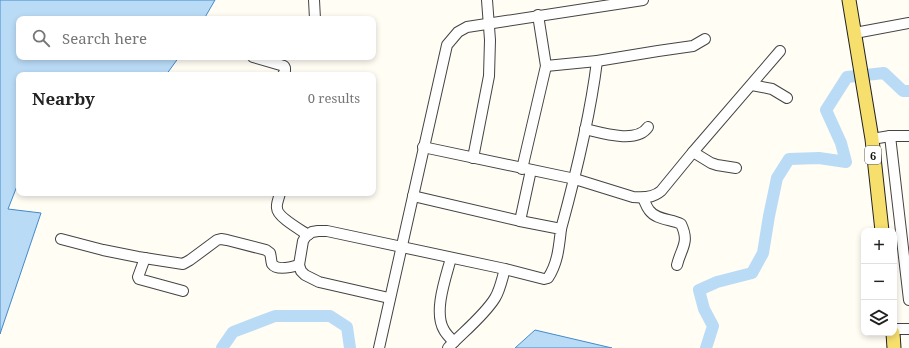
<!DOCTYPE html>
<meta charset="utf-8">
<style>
body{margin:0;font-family:"Noto Serif",serif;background:#f6f6f6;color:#222}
.controls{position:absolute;right:12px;bottom:12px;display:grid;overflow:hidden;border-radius:8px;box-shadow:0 2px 6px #0003}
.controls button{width:36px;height:36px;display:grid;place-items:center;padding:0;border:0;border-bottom:1px solid #e0e0e0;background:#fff;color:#222;font:20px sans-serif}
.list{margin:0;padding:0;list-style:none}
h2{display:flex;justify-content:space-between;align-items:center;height:52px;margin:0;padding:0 16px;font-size:17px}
h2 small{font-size:13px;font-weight:400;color:#767676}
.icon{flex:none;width:22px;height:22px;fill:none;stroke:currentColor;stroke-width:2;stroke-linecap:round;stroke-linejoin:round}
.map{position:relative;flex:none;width:909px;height:348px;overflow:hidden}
.search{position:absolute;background:#fff;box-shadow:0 2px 6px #0003;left:16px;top:16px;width:360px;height:44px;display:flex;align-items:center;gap:10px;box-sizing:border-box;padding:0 14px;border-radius:8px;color:#767676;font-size:15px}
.panel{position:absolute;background:#fff;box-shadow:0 2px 6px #0003;left:16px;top:72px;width:360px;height:124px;border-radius:8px}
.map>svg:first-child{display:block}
.water{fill:#badbf6;stroke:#428acc}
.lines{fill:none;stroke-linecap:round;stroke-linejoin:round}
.river{stroke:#badbf6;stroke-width:12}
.minor-casing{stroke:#444;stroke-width:12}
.major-casing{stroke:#222;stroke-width:15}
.minor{stroke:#fff;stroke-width:10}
.major{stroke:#f6df6d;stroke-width:13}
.labels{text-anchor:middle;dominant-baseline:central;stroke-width:4;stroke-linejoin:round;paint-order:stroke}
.shield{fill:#fff;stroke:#585858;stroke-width:1}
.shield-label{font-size:11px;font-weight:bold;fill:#111}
</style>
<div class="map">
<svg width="909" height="348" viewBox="0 0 909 348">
<rect width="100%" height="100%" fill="#fffdf4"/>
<g class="water">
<path d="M0 0H215L204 19H19V57H179L166 75H19V181L8 209 41 213 0 334Z"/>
<path d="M535 330 612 348H515Z"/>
</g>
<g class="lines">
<g class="river">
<path d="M222 348 233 332 275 316H330L347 327 350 348"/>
<path d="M706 348 713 326 704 309 699 290 717 282 752 273 763 253 769 216 777 178 789 159 819 158 846 162 841 143 826 110 847 77 884 73 903 91H909"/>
</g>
<defs>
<g id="minor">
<path d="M314 0 315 19"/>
<path d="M855 33 909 23"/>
<path d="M253 57 284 66 285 68V71L283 75"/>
<path d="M546 66 597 61 658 51 693 46 705 39"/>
<path d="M752 85 772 89 787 98"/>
<path d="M585 129C602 133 637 144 648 127"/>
<path d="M890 136 909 300"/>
<path d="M872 139 890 136H909"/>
<path d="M423 147 575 179 633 197C643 198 653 198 661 191L693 152 780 51"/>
<path d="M693 152 711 163 717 165 736 168"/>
<path d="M473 158 489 76 490 40 487 0"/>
<path d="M522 169 546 66 538 15"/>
<path d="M280 193C279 198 276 204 277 208 277 217 301 230 308 235"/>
<path d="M413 196 520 221 531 170"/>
<path d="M643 198C645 202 646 206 649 210 656 220 671 219 681 224 690 243 681 248 677 265"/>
<path d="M561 229C576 174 590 118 597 61"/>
<path d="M61 239 103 250 138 257 183 264 190 260 217 240 221 239 227 240 266 250 270 253C271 256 271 261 272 264 277 271 292 267 299 265"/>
<path d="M145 258 138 277 139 279 183 291"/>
<path d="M451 258C446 277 433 312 444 330 446 334 450 338 454 342"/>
<path d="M389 298 319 282 305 275 301 271 299 265 303 241 306 236 312 232 318 231H327L505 269 544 279 548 278C558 263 559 246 561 229L520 221"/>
<path d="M894 329H909"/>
<path d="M379 348 447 45 458 32 467 27 643 0"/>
<path d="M448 348C462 333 484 316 495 298 500 290 502 279 505 269"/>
</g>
<g id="major">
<path d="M849 0 872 139 882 231"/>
<path d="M893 333 894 348"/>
</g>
</defs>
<use href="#minor" class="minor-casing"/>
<use href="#major" class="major-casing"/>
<use href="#minor" class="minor"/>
<use href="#major" class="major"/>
</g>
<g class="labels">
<rect class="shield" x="865" y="146" width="16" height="18" rx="3"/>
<g class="shield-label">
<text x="873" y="155">6</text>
</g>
</g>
</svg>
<div class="controls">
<button>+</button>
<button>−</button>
<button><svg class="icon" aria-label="layers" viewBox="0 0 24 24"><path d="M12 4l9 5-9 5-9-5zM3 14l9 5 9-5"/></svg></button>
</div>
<div class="search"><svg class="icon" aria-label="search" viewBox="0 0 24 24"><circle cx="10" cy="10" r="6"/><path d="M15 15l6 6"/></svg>Search here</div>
<section class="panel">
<h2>Nearby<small>0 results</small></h2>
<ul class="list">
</ul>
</section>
</div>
